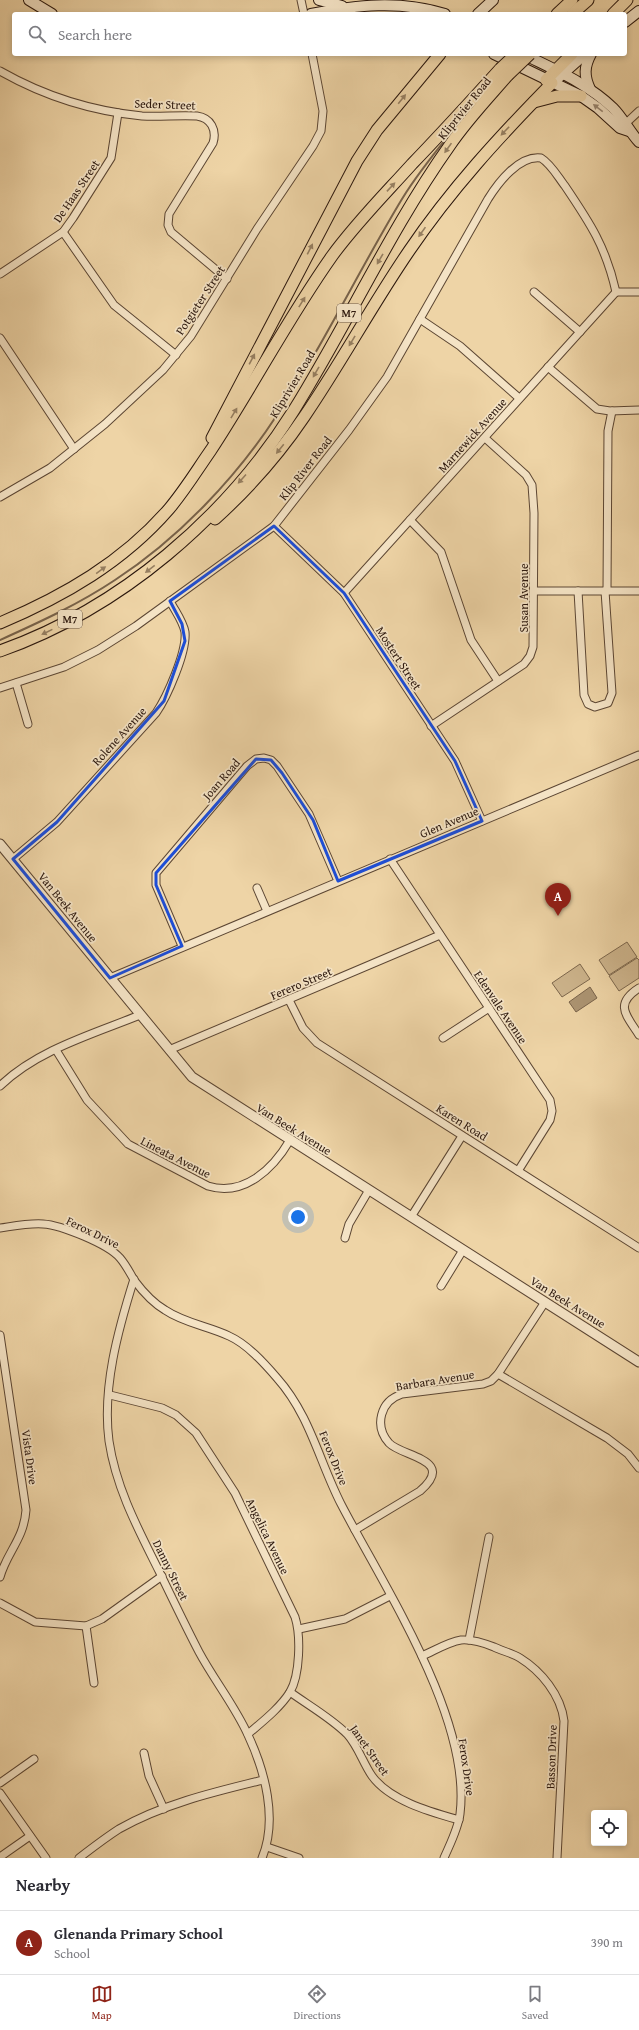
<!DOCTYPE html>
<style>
body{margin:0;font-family:"Gentium Book Plus",serif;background:#f2f2f3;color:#2b2b33}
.controls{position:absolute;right:12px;bottom:12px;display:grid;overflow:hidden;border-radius:4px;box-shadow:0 2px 6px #0003}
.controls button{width:36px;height:36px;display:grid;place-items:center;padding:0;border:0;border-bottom:1px solid #e1e1e2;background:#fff;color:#2b2b33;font:20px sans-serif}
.you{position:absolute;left:298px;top:1217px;width:14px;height:14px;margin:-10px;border:3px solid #fff;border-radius:50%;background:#1a73e8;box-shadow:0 0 0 6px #1a73e833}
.badge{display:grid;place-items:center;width:26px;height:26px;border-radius:50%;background:#8f2418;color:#fff;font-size:13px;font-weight:700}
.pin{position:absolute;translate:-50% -33px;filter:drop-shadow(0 1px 2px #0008)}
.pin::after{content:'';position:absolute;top:21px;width:14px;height:12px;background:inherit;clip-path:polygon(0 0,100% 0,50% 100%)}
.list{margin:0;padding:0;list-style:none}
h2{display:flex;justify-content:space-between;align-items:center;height:52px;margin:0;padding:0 16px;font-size:17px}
h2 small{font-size:13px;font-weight:400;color:#7c7c81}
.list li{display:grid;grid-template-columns:26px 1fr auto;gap:12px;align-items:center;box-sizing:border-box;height:64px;padding:0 16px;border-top:1px solid #e1e1e2}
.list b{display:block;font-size:15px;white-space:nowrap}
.list p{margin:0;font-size:13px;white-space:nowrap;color:#7c7c81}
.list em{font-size:13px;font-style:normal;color:#7c7c81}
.icon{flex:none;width:22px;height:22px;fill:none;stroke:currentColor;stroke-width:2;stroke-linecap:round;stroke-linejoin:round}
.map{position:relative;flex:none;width:639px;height:1858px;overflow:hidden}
.search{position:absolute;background:#fff;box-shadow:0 2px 6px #0003;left:12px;right:12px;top:12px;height:44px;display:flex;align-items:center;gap:10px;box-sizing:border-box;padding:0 14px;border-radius:4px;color:#7c7c81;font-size:15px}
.sheet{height:116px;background:#fff}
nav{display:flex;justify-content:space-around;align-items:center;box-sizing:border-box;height:56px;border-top:1px solid #e1e1e2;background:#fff;font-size:11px;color:#7c7c81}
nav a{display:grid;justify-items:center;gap:2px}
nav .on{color:#8f2418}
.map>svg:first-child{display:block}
.pitch{fill:#cdb48c;stroke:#7c664c}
.water{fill:#ac9472;stroke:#78624a}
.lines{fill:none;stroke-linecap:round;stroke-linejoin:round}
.stream{stroke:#78624a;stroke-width:2}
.minor-casing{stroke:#5c4633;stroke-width:9}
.tertiary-casing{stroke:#5c4633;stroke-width:11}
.secondary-casing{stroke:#2b170d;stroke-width:12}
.primary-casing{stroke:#2b170d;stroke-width:13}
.minor{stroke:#f4e3c5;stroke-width:7}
.tertiary{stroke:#f4e3c5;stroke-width:9}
.secondary{stroke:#f4e3c5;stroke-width:10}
.primary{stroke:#eed4a6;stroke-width:11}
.primary-bridge-casing{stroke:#2b170d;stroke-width:13;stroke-linecap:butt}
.primary-bridge{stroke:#eed4a6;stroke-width:11}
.oneway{fill:#967f61}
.oneway2{fill:#9a8772}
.marked{fill:none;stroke:#1d4ed8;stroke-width:3;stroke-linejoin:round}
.labels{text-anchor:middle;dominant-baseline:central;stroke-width:3.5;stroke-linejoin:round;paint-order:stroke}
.shield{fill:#f4e3c5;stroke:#675444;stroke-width:1}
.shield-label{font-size:11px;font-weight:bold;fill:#2b170d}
.street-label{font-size:12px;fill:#2b170d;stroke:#f4e3c5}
</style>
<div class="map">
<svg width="639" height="1858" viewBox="0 0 639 1858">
<rect width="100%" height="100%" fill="#eed4a6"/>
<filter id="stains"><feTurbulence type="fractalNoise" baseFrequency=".005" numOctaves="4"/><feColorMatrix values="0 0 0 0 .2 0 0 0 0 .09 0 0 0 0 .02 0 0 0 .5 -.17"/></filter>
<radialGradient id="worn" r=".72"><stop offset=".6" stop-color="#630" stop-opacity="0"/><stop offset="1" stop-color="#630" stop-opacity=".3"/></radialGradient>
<g class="pitch">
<path d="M627 942 637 957 609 975 599 960Z"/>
<path d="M637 958 639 960V978L619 991 609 976Z"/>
<path d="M580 964 590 979 562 997 552 983Z"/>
</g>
<path class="water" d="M590 987 597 998 576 1012 569 1002Z"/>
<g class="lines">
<path class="stream" d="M0 640C40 622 79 604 115 580 178 539 236 478 277 415 323 346 359 270 402 199 417 174 436 151 454 129"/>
<defs>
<g id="minor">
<path d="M301 0 304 14"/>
<path d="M0 71C44 96 91 111 142 116 160 117 178 115 197 116 211 118 217 130 213 143L169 214 168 225 171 232 227 279"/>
<path d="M623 126 639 111"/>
<path d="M63 232 114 305 176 355"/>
<path d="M0 274 63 232 73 218 111 158 118 113"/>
<path d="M534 292 580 332"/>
<path d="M616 292H639"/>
<path d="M420 319 460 346 519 398"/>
<path d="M0 338 74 449"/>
<path d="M548 367 597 409 610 411 639 410"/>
<path d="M0 497 50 468 105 424 163 370 191 336 257 229 313 146 321 131 323 111 312 54"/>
<path d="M410 520 441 552 471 640 498 681"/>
<path d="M274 526 344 593 455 761 482 821"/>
<path d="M534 591H639"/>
<path d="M578 591 584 695 588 704 595 707 608 703 612 693 605 591"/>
<path d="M607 591 608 431 612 411"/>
<path d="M344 593 616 292"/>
<path d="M16 683 28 724"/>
<path d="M0 688 64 667 98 650 136 626 274 526 349 430 387 377 488 199C498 183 519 155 541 158 551 164 558 177 565 186 590 223 606 247 616 292"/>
<path d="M431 726 524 664 530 656 533 647 534 513 532 485 526 475 485 438"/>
<path d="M13 859 57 822 156 713C167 697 187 652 185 632 183 621 175 611 170 601"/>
<path d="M390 859 550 1100 552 1111 550 1120 518 1171"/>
<path d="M257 888 267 911"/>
<path d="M182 946 156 885V873L247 766 256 759 264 758 271 760 277 766 309 814 338 881"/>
<path d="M110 978 639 755"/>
<path d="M639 988C614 1004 626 1015 639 1035"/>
<path d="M289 1000 303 1028 317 1043 639 1248"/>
<path d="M443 1038 489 1008"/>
<path d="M56 1050 87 1100 128 1144 208 1186C244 1197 273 1169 290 1140"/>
<path d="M169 1050 440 935"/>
<path d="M0 1086C37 1050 93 1034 140 1015"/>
<path d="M411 1217 462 1136"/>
<path d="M0 1228C14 1226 29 1223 43 1224 61 1225 108 1244 120 1258 126 1265 130 1273 134 1280 143 1292 153 1303 165 1310 184 1323 208 1326 229 1336 247 1344 264 1363 277 1378 310 1415 319 1461 341 1504 384 1587 472 1719 460 1814 458 1829 450 1844 444 1858"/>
<path d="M345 1238 349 1224 369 1190"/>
<path d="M134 1279C118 1330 102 1388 109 1441 116 1488 138 1529 159 1571 172 1598 185 1625 199 1652 214 1680 235 1706 248 1735 265 1771 278 1820 262 1858"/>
<path d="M441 1286 463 1250"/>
<path d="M0 1335 26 1510C24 1539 7 1552 0 1577"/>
<path d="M498 1374 607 1438 628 1454 639 1468"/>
<path d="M110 1395 162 1408 176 1415 196 1433 235 1493 295 1617C301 1636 300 1675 290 1692 280 1708 262 1722 248 1734"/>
<path d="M355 1530 420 1491C457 1459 402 1457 389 1443 374 1426 380 1401 402 1394L483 1384 491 1381 498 1374 545 1302"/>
<path d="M0 1603 35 1622 86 1626 102 1619 162 1576"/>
<path d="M86 1626 94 1683"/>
<path d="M299 1629 345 1619 390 1596"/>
<path d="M469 1640 489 1537"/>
<path d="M422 1656C434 1651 448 1642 461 1640 473 1639 484 1643 494 1647 502 1651 512 1653 520 1658 541 1671 561 1695 564 1721L557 1858"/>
<path d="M290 1692C308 1705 331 1718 347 1734 358 1746 363 1763 372 1776 390 1801 431 1812 459 1820"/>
<path d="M144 1753 149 1776 164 1809"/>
<path d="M0 1783 34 1759"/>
<path d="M0 1793 46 1858"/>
<path d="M267 1847 299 1858"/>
<path d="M0 1857 30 1836"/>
<path d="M79 1858C92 1848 105 1838 119 1829 163 1804 214 1792 263 1780"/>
</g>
<path id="tertiary" d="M0 844 192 1077 639 1362"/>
<g id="secondary">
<path d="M29 0 52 14"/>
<path d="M319 0 342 6"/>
<path d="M311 14C357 5 399 0 445 14"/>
<path d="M478 14 493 0"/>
<path d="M625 22 639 11"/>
<path d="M494 54 581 96 598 108 620 128 629 131"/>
<path d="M523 54C555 70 587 83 613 108 623 118 629 131 639 142"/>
<path d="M558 78 585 54"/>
<path d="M590 89C584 76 584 67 591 54"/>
</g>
<g id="primary">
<path d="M557 14 572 0"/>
<path d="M572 14 588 0"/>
<path d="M613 14 627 0"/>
<path d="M546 80 572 54"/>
<path d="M534 102 557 96H581"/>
<path d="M212 438 357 161 377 130 440 54"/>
<path d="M215 519C248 489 279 454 304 417 341 363 372 305 409 251 451 189 500 136 552 83"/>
<path d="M0 623C64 596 123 562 169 509 185 490 197 470 211 450 253 386 288 318 332 256 356 223 385 194 412 164 442 133 471 101 500 69"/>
<path d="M0 651C121 608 226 518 294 410 348 323 391 228 450 145 467 120 488 98 508 75"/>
</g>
</defs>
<use href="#minor" class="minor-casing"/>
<use href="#tertiary" class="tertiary-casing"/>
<use href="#secondary" class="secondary-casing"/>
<use href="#primary" class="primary-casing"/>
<use href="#minor" class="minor"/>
<use href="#tertiary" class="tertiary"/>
<use href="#secondary" class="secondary"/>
<use href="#primary" class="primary"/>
<defs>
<g id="primary-bridge">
<path d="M500 69 516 54"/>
<path d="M508 75 530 54"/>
</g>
</defs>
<use href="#primary-bridge" class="primary-bridge-casing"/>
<use href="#primary-bridge" class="primary-bridge"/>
</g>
<defs><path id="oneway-solid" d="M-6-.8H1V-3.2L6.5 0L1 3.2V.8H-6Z"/></defs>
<g class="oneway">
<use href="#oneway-solid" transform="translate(402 99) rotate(-51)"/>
<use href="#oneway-solid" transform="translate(505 131) rotate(134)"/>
<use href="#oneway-solid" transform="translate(448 148) rotate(125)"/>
<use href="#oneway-solid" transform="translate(391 187) rotate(-47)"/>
<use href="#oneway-solid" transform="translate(422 232) rotate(125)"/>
<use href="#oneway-solid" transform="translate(310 249) rotate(-63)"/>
<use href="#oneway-solid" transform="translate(380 259) rotate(120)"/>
<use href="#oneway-solid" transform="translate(302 302) rotate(-58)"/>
<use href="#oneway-solid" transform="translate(352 341) rotate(121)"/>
<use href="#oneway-solid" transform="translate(252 359) rotate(-62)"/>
<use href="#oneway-solid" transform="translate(316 372) rotate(120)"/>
<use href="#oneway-solid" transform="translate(234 413) rotate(-59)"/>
<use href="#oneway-solid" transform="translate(280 449) rotate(129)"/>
<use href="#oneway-solid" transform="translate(242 479) rotate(132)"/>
<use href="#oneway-solid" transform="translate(150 569) rotate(142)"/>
<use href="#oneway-solid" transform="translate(101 570) rotate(-36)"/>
<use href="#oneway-solid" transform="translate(47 632) rotate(154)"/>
</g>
<use class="oneway2" href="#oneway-solid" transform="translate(598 108) rotate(-142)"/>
<path class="marked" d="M274 526 344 593 455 761 482 821 338 881 313 820 282 773 271 760 256 759 156 873V885L182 946 110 978 13 859 57 822 164 701 185 641 182 624 170 601Z"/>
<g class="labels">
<g class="shield">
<rect x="337" y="304" width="24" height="18" rx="3"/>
<rect x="58" y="610" width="24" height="18" rx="3"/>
</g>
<g class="shield-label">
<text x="349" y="313">M7</text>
<text x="70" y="619">M7</text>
</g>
<g class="street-label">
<text transform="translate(165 104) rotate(2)">Seder Street</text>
<text transform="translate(464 108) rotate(-51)">Kliprivier Road</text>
<text transform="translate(76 191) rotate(-56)">De Haas Street</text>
<text transform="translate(200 300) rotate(-57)">Potgieter Street</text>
<text transform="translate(292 384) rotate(-59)">Kliprivier Road</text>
<text transform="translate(472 435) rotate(-48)">Marnewick Avenue</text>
<text transform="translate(305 468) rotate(-52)">Klip River Road</text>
<text transform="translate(523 598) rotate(-90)">Susan Avenue</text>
<text transform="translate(399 658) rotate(57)">Mostert Street</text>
<text transform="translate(119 736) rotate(-48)">Rolene Avenue</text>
<text transform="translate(221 779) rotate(-49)">Joan Road</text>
<text transform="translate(449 822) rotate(-23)">Glen Avenue</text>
<text transform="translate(68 907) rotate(51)">Van Beek Avenue</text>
<text transform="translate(301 983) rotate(-23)">Ferero Street</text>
<text transform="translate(501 1007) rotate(56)">Edenvale Avenue</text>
<text transform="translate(462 1122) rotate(32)">Karen Road</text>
<text transform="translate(294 1129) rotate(32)">Van Beek Avenue</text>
<text transform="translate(176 1157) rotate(27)">Lineata Avenue</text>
<text transform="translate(93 1232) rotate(26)">Ferox Drive</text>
<text transform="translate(568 1302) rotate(32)">Van Beek Avenue</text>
<text transform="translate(435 1380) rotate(-9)">Barbara Avenue</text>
<text transform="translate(30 1457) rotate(82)">Vista Drive</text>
<text transform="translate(334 1458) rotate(68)">Ferox Drive</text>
<text transform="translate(268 1536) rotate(64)">Angelica Avenue</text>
<text transform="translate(171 1570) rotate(64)">Danny Street</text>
<text transform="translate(370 1750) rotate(55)">Janet Street</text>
<text transform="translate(551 1757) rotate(-88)">Basson Drive</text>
<text transform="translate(467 1767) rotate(82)">Ferox Drive</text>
</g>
</g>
<rect width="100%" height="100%" filter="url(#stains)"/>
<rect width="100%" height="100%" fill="url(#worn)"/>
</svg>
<div class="controls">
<button><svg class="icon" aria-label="locate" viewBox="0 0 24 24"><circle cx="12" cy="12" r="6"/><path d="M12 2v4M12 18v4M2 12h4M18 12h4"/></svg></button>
</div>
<div class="you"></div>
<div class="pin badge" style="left:558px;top:916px">A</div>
<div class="search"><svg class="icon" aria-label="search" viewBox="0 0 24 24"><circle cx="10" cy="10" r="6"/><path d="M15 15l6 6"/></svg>Search here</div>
</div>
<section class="sheet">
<h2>Nearby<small></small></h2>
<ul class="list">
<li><span class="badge">A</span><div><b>Glenanda Primary School</b><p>School</p></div><em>390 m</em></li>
</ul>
</section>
<nav>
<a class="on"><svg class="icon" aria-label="map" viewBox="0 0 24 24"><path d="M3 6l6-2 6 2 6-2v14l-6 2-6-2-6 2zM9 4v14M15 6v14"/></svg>Map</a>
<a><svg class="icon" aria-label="directions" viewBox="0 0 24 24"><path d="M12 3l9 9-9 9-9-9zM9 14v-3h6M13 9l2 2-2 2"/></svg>Directions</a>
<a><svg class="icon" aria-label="saved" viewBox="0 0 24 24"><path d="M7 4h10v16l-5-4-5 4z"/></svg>Saved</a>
</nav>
